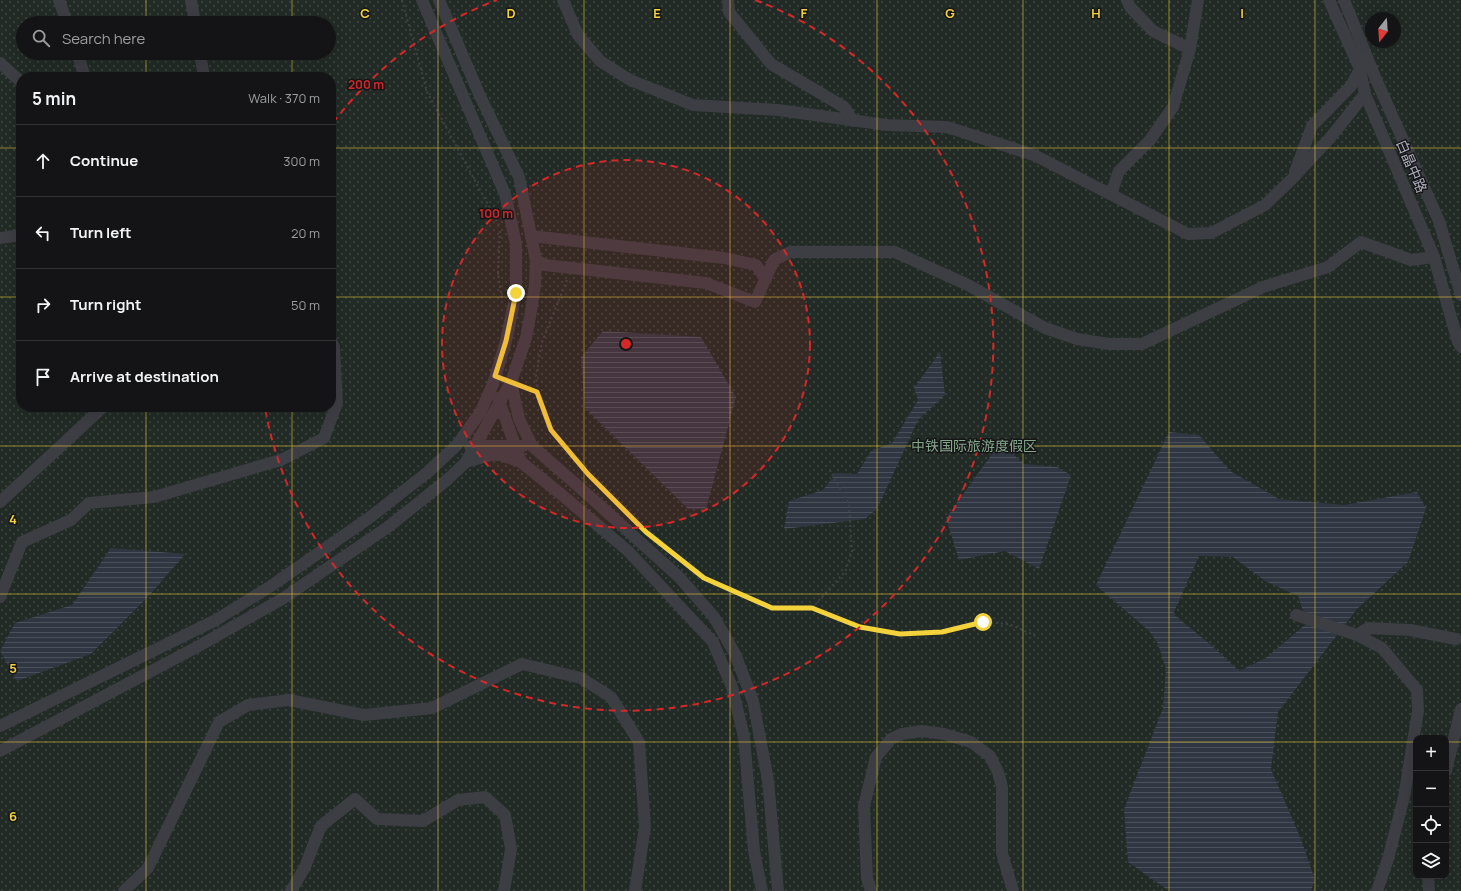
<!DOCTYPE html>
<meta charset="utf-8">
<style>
body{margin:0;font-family:Manrope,"Noto Sans SC",sans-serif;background:#1d1d1f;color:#f1f3f6}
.controls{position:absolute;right:12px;bottom:12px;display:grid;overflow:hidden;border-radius:8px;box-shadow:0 4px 16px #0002}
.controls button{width:36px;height:36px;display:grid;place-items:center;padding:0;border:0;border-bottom:1px solid #333335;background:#141416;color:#f1f3f6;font:20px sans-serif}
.compass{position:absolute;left:1365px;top:12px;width:36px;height:36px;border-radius:50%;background:#141416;box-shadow:0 4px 16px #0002;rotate:197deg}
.stop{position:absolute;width:12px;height:12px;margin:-9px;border:3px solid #f4d23b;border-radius:50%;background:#fff}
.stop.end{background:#f4d23b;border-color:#fff;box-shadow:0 1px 4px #0008}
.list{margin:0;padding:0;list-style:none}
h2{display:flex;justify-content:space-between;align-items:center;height:52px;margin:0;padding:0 16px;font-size:17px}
h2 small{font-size:13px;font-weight:400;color:#9d9ea1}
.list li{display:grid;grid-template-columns:26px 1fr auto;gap:12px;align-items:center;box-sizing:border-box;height:72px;padding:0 16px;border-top:1px solid #333335}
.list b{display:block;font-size:15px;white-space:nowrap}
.list em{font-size:13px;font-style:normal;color:#9d9ea1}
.icon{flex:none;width:22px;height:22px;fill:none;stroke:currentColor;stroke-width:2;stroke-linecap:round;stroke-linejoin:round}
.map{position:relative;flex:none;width:1461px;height:891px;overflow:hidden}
.search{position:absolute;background:#141416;box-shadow:0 4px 16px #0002;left:16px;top:16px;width:320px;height:44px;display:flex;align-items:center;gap:10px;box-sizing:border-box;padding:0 14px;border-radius:22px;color:#9d9ea1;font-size:15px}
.panel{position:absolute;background:#141416;box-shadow:0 4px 16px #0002;left:16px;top:72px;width:320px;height:340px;border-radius:16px}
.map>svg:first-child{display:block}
.park{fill:url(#park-dots);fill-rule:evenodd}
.water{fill:url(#water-rules);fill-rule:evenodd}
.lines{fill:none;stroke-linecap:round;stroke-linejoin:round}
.path{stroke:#414249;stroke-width:2;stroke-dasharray:2 3;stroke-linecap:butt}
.minor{stroke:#3d3d44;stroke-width:12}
.route{stroke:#f4d23b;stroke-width:5}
.grid{fill:none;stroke:#f4d23b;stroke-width:1;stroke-opacity:0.55}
.ring{fill:none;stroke:#d62828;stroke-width:2;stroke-dasharray:7 5}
.labels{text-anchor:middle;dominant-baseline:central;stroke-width:3;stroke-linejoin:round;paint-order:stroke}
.street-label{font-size:14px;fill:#adafbc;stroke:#161518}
.park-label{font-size:14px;fill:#84a78c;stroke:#161518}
.grid-label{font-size:13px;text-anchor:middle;font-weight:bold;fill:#f4d23b;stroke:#161518;stroke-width:3;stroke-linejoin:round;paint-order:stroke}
.centre{fill:#d62828;stroke:#161518;stroke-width:2}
.ring-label{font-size:12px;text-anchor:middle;font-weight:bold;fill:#d62828;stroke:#161518;stroke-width:3;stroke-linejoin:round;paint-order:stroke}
</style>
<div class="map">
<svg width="1461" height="891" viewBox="0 0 1461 891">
<defs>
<pattern id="park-dots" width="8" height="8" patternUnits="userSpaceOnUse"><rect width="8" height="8" fill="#222b25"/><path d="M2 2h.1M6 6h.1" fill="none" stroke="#3f4743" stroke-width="1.8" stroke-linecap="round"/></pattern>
<pattern id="water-rules" width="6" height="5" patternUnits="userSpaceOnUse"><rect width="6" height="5" fill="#303742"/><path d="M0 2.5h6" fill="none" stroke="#4b515b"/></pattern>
</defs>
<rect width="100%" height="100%" fill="#1b1a1d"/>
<path class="park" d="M0 0H1461V891H0ZM1371 18H1395V42H1371ZM23 23H329V53H23ZM21 77H331V407H21ZM1416 738H1446V876H1416Z"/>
<g class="water">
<path d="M603 331 701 337 736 397 706 509H688L585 408 581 357Z"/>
<path d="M940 352 945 395 918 420 877 509 865 519 784 529 789 501 823 490 836 473 857 474 871 451 892 443 918 400 914 388Z"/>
<path d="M1169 432 1199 435 1230 471 1279 499 1344 505 1417 492 1426 508 1408 562 1357 609 1278 712 1271 769 1301 839 1315 880 1311 891H1169L1128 862 1124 809 1163 708 1166 669 1158 644 1149 631 1096 585ZM1199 556 1233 557 1265 581 1298 596 1307 623 1266 658 1239 671 1210 644 1173 614Z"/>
<path d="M1000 443 1024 464 1057 467 1071 475 1039 569 1005 551 959 560 946 518Z"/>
<path d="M111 548 185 554 148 597 91 654 17 681 0 651 15 623 72 605Z"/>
</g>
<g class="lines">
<g class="path">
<path d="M402 0 427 92 499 225"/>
<path d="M500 231 498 274 502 299"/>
<path d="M567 280 542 342 536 375 537 392 551 430 587 475 613 500"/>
<path d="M525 387 537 392"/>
<path d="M668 549 704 578 772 608H812L860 627 900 634 942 632 983 622 1009 624 1038 637"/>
<path d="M812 608 845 572 852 551 849 504 830 471"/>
</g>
<g class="minor">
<path d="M59 0 67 23"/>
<path d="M191 0 195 23"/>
<path d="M563 0 578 35 600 61 630 80 693 105 778 110 887 125 947 127 1034 155 1188 234 1211 233 1265 205 1292 179 1330 138 1365 94"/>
<path d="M728 0 729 12 771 64 844 107 853 121"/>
<path d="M1127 0 1130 7 1153 31 1190 49"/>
<path d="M1329 0 1360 69 1365 94 1434 257 1458 342 1461 347"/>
<path d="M1344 0 1375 77 1439 221 1461 295"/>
<path d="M77 53 85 77"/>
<path d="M200 53 204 77"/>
<path d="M0 63 21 82"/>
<path d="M1295 172 1312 126 1351 86 1360 69"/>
<path d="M1111 194 1119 171 1150 140 1173 107 1190 49 1198 0"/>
<path d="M531 236 724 258 756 265 766 279"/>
<path d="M0 238 21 235"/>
<path d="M536 260 545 265 706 283 755 302 774 260 790 252H895L968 285 1045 328 1077 339 1109 344H1142L1263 287 1328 267 1361 242 1411 260 1434 257"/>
<path d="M511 382 519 419 532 446 577 485 679 577 714 617 735 654 753 701 768 780 778 891"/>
<path d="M498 398 521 462"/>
<path d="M470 446H523"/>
<path d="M466 462 491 455H501L521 462 562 495 628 551 713 642 732 687 744 737 754 851 762 891"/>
<path d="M0 502 103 407"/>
<path d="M0 597 22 542 71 520 89 503 154 497 281 460 324 438 337 403 334 347 331 341"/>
<path d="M1296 615 1357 635"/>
<path d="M0 726 216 620 271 586 369 518 428 472 456 446 480 413 493 384 506 341 516 293V244L505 194 422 0"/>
<path d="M0 751 197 647 282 599 388 527 447 480 466 462 511 382 526 338 530 317 535 285 536 260 519 177 480 96 439 0"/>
<path d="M1446 771 1461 709"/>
<path d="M1428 876 1429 891"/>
<path d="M124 891 148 868 219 722 248 705 289 700 364 715 432 708 522 664 581 678 611 697 639 742 645 827 635 891"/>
<path d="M291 891 305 867 321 826 355 799 377 819 423 821 458 800 485 797 505 815 511 849 504 891"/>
<path d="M871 891 867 878 864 806 876 757 891 739 902 734 922 731 944 734 971 742 990 756 998 772 1002 787V853L1013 891"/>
<path d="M1377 891 1388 859 1404 797 1418 711 1417 690 1382 648 1357 635 1368 628 1410 630 1456 639"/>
</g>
</g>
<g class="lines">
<path class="route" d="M516 293 506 341 495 376 537 392 551 430 588 474 646 532 704 578 772 608H812L860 627 900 634 942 632 983 622"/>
</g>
<path class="grid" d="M146 0V23M292 0V23M438 0V891M584 0V891M730 0V891M877 0V891M1023 0V891M1169 0V891M1315 0V891M146 53V77M292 53V77M0 148H21M331 148H1461M0 297H21M331 297H1461M146 407V891M292 407V891M0 446H1461M0 594H1461M0 742H1416M1446 742H1461"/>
<circle cx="626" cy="344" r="184" fill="#d62828" fill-opacity=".12"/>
<g class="ring">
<circle cx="626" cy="344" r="184"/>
<path d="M333 123A367 367 0 0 1 497 0M755 0A367 367 0 1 1 265 408"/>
</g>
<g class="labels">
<g class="street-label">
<text transform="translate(1412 166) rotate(67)">白晶中路</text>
</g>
<g class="park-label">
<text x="974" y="445">中铁国际旅游度假区</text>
</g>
</g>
<g class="grid-label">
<text x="365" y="18">C</text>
<text x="511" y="18">D</text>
<text x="657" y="18">E</text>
<text x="804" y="18">F</text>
<text x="950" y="18">G</text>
<text x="1096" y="18">H</text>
<text x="1242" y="18">I</text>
<text x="13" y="524">4</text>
<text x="13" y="673">5</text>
<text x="13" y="821">6</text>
</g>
<circle cx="626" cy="344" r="6" class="centre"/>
<g class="ring-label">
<text x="366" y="89">200 m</text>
<text x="496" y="218">100 m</text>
</g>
</svg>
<div class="controls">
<button>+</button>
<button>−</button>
<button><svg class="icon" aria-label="locate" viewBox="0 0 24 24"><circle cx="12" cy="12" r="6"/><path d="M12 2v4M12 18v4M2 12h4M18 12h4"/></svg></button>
<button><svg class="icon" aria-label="layers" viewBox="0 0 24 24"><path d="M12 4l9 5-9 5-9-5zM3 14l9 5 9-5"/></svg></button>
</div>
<svg class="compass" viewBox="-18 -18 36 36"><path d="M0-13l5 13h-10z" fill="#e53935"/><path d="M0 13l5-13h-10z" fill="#9d9ea1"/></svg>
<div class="stop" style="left:983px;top:622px"></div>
<div class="stop end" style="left:516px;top:293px"></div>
<div class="search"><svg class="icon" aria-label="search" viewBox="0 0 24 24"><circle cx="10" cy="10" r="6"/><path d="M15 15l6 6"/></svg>Search here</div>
<section class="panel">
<h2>5 min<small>Walk · 370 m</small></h2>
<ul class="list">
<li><svg class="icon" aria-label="ahead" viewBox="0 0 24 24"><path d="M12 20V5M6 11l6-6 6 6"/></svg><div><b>Continue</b></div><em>300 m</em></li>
<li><svg class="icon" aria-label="left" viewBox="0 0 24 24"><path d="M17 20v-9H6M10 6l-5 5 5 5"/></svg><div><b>Turn left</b></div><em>20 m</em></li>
<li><svg class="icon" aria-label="right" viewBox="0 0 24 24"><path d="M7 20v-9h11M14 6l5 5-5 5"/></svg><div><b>Turn right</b></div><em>50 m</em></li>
<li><svg class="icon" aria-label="arrive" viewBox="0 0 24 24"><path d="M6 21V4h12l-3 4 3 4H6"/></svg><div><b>Arrive at destination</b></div></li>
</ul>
</section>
</div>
